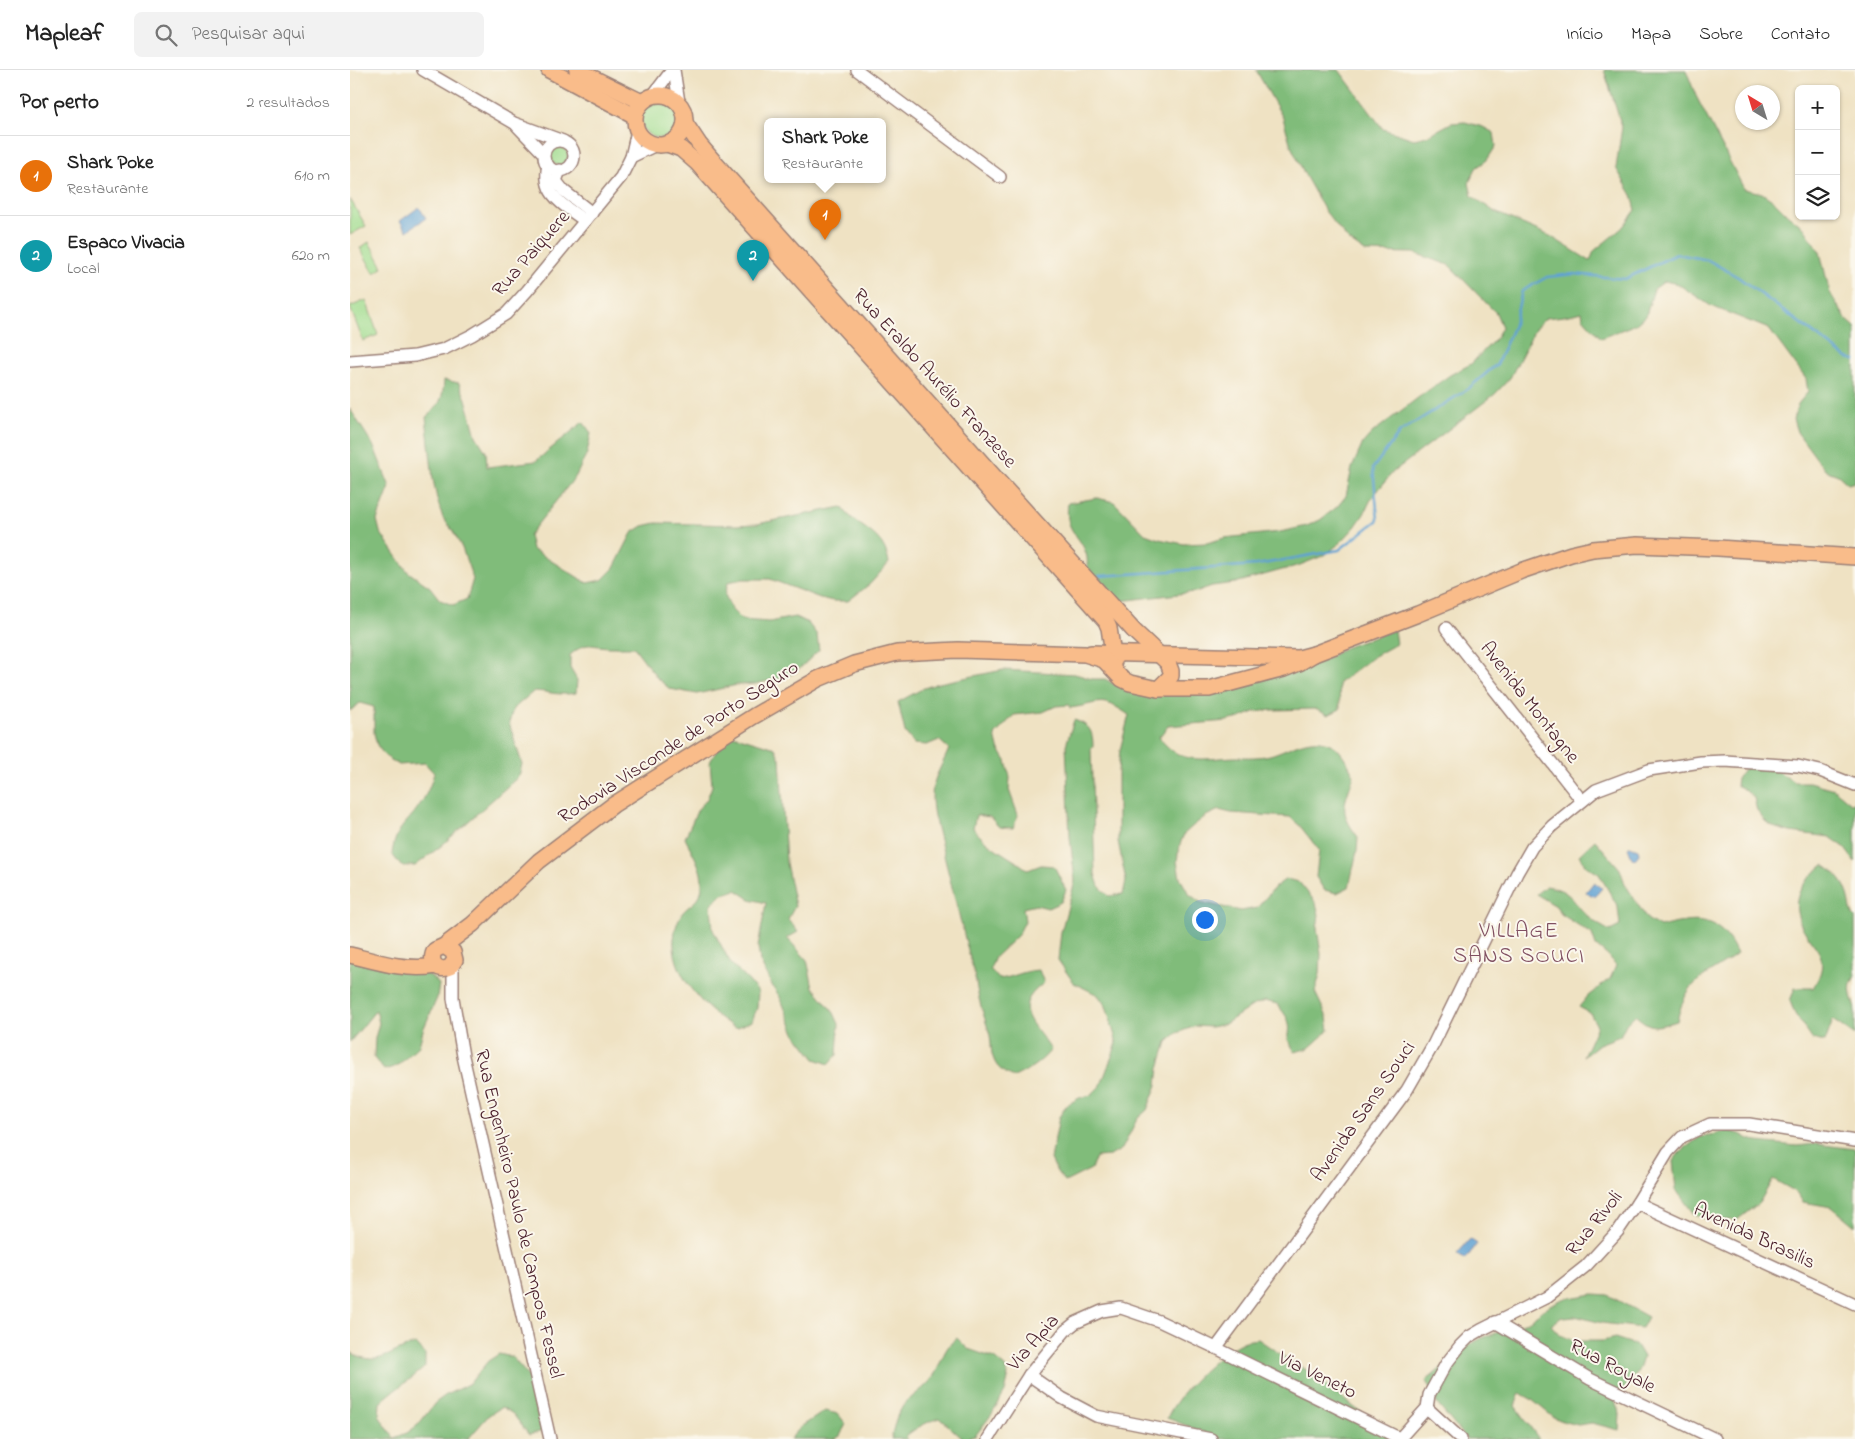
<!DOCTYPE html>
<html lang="pt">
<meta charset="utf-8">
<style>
body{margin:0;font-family:"Indie Flower",sans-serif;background:#f2f2f2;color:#222}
.controls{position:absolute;right:15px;top:15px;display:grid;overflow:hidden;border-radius:8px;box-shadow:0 1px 4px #0004}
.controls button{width:45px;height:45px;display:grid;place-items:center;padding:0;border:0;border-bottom:1px solid #e0e0e0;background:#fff;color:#222;font:25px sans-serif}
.compass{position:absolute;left:1385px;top:15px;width:45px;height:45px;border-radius:50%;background:#fff;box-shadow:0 1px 4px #0004;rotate:322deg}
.you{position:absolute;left:854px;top:849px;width:18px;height:18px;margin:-12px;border:4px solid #fff;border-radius:50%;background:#1a73e8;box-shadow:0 0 0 8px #1a73e833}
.badge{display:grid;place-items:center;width:32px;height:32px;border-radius:50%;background:#d1495b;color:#fff;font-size:16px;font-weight:700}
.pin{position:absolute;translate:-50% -41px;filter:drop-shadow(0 1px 2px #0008)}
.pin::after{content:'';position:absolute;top:26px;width:18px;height:15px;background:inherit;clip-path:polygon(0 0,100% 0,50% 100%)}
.popup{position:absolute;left:414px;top:48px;width:122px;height:65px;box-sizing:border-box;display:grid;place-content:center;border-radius:8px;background:#fff;filter:drop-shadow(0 1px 4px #0005);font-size:16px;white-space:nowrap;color:#767676}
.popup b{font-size:19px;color:#222}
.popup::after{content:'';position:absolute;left:50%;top:100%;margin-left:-10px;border:10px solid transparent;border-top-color:#fff}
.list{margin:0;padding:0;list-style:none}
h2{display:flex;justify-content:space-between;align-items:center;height:65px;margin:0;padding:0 20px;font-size:21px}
h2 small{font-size:16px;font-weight:400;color:#767676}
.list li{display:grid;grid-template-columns:32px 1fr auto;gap:15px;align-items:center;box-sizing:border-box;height:80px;padding:0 20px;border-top:1px solid #e0e0e0}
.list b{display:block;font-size:19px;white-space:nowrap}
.list p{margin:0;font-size:16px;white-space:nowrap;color:#767676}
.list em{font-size:16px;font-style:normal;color:#767676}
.icon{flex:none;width:28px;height:28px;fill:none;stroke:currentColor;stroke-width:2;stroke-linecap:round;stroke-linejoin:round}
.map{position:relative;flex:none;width:1505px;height:1369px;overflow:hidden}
header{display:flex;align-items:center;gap:30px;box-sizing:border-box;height:70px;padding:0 25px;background:#fff;border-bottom:1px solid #e0e0e0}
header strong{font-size:24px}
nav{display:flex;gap:28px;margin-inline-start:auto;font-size:18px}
.search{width:350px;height:45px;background:#f2f2f2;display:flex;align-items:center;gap:12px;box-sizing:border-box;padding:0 18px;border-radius:8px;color:#767676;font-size:19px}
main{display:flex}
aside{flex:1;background:#fff}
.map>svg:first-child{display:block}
.green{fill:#a1dd90;stroke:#767e5e}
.forest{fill:#80bc7a;stroke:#656e52}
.water{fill:#5fa1d3;stroke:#54607f}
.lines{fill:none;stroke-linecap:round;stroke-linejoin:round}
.stream{stroke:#5fa1d3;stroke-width:2.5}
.minor-casing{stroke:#9c8077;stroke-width:14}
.major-casing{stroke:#9c8077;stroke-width:18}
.minor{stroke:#fff;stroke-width:11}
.major{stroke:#f9bc8a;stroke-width:15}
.labels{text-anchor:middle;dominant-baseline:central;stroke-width:4;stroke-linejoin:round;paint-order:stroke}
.street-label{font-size:20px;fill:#4a1f2b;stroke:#fbf7ec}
.quarter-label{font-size:22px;letter-spacing:1px;fill:#815062;stroke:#fbf7ec}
</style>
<header>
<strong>Mapleaf</strong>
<div class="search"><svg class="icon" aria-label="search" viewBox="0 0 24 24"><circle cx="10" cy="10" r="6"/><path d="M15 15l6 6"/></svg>Pesquisar aqui</div>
<nav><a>Início</a><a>Mapa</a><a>Sobre</a><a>Contato</a></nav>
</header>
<main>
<aside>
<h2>Por perto<small>2 resultados</small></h2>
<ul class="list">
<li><span class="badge" style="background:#e8710a">1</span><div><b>Shark Poke</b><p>Restaurante</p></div><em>610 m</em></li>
<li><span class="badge" style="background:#0f9aa8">2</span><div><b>Espaco Vivacia</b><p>Local</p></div><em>620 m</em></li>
</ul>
</aside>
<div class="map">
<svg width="1505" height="1369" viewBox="0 0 1505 1369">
<rect width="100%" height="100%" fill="#fbf7ec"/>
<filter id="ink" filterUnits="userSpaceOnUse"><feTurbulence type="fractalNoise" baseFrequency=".02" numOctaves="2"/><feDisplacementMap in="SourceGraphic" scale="10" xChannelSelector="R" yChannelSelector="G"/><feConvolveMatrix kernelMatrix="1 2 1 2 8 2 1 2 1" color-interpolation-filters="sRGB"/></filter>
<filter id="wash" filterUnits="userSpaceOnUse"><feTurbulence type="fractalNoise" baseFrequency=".0096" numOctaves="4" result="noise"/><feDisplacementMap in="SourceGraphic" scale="20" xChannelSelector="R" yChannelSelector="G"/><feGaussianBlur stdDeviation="1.12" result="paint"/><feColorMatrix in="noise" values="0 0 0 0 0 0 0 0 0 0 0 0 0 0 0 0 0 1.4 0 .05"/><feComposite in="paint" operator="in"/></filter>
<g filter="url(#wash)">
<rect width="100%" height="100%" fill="#efe2c3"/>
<g class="green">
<circle cx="310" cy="49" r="19"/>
<circle cx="209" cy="86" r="9"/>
<path d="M0 129 16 156 0 165Z"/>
<path d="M19 172 33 197 24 203 10 178Z"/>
<path d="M16 230 28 265 13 271 0 237Z"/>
</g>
<g class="forest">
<path d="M906 0H989L1033 59 1064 69 1077 66 1101 53 1115 52 1133 57 1144 63 1146 76 1137 90 1126 98 1119 113 1122 126 1145 142 1200 166 1240 191 1244 181 1272 158 1286 140 1282 125 1266 98 1272 57 1254 0H1336L1346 26 1394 119 1412 123 1425 132 1438 145 1454 158 1470 182 1480 223 1496 249 1505 257V412L1498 414 1488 405 1475 400 1447 362 1443 349 1448 334 1458 322 1456 309 1419 259 1361 236 1328 214 1315 211 1304 219 1296 245 1286 254 1251 268 1233 248 1232 242 1214 246 1196 248 1186 257 1160 308 1145 324 1043 402 1021 429 1014 444 1005 457 990 473 975 485 950 495 885 513 862 516 845 522 770 531 751 528C747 520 741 512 738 503 736 498 738 493 737 487 731 463 714 464 718 433L747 428 764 432 795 464 809 469 834 474 857 473 874 468 930 462 957 456 970 450 987 437 996 426 1002 398 1013 373 1022 363 1069 327 1100 305 1121 294 1146 268 1152 257 1146 243 1099 195 1064 183 1015 182 998 170 975 141 956 107 941 76 933 48Z"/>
<path d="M94 310 109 313 116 329 126 366 136 382 137 397 186 391 233 352 241 363 237 383 226 406 179 465 182 479 237 513 252 510 264 498 282 463 293 456 306 453 386 455 407 454 492 437C509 461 534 460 539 493L520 514 498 531H483L470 528 420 509H393L378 512 375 525 382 540 392 550 419 552 445 547 458 553 467 565 469 580 446 602 432 608 405 614 387 615 347 624 320 619 308 609 284 577C275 577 267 577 259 577 238 576 239 570 220 585V598L227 610 226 623C209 626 201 622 184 621L163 639 159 653 172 694 169 706 91 776 65 796H51L42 784C46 756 55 757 69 736 76 726 81 715 84 703L75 693 49 695 35 686 27 675 24 663V637L10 633 0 641V339L23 375 40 417 27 450 30 462 58 502 80 517 90 530 103 535 117 529 123 509 112 478 103 461 93 448 87 429 83 409 76 347C90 336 93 328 94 310Z"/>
<path d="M1044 560 1046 574 1023 587 989 613 990 639 978 645 965 639 923 640 904 642 890 648 877 651 818 656 809 667C831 697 854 688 886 687 897 687 908 688 920 685 938 680 959 665 978 673 992 678 997 693 1004 705 995 734 987 740 1008 767L1007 781 999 817 987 823 974 820 966 807 969 780 950 756 940 747 881 743 869 740 856 746 844 755 834 764 829 777 827 791 830 808 839 824 850 832 891 841 907 838 925 817 936 809 949 812 966 833 969 845 967 858 971 884 970 904 965 922 977 947 979 960 959 978 945 982 938 970C942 952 938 948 927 934L915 931 902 936 875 954 861 957 845 956 827 963 817 972 809 998 807 1015 797 1040 787 1049 772 1079 760 1086 746 1087 741 1099 715 1112 707 1102 701 1089 709 1047 717 1035 729 1028 741 1025 751 1015 767 973 756 936 748 925 724 913 708 890 711 862 725 811 720 767 716 675 724 650C740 655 743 661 743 677L741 679 745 804 749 816 759 826 773 824 776 811 768 771V701L770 680 779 645C750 625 751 634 720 638L719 635 706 636 693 642 664 645 645 665 648 678 656 691 660 707 659 720 668 745 663 758 649 757 640 747 626 745 623 758C637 777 660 786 678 800L691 795 704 796 716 820 711 832 698 838 686 835 673 838 675 851 668 865 645 887 640 899 649 909C665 907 672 901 689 900L694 913C659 939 684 952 701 980 690 993 679 1000 664 1007 655 1003 648 1000 644 990 640 981 642 971 639 962 634 945 628 930 626 912L584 746C578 713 587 707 599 679L589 670 577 675 564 674 555 662 548 632 574 618 589 613 653 600 725 604 742 609H755L768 616 783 619H831L976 589 994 578Z"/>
<path d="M383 665 425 678 430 689 436 793 445 836 438 849 448 862 437 868 457 890 463 917 484 943 489 954 487 985 479 994 465 989 445 963 430 927 421 914 410 891 408 877 416 833 400 829 386 820 370 825 361 835 363 860 381 894 398 910 408 922 407 938 402 951 385 958C348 936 307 889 331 845 336 836 348 833 351 822 356 803 343 784 335 768L348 739 357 729 362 716 360 692 367 680Z"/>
<path d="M1423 695 1432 704 1444 712H1459L1484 719 1501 733H1505V792L1493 776 1480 767 1440 762 1426 758 1415 751 1407 741 1404 728 1394 719 1386 715 1387 709 1396 696Z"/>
<path d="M1245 770 1270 799 1275 814 1297 849 1310 857C1346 848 1370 845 1387 884 1355 909 1337 906 1327 951 1306 957 1302 960 1285 945L1276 954 1270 966 1249 974 1233 987 1247 956 1240 943 1229 937 1238 926 1260 909 1266 896 1258 886 1246 876 1242 864 1211 844 1206 836 1186 824 1196 816C1223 820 1222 833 1240 848 1245 853 1253 857 1260 861L1270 856 1268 837 1249 804 1236 796 1229 785Z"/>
<path d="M1474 795C1487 804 1496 813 1499 829 1501 837 1500 841 1505 848V907C1495 919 1504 929 1505 942 1505 950 1505 958 1505 966L1483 950 1475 972 1462 969 1445 944 1440 931 1445 918H1463C1468 909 1474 899 1471 888 1469 879 1462 873 1457 865 1437 835 1447 815 1474 795Z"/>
<path d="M0 879 77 903 89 914 87 928 73 960 69 976 47 996 34 1000 24 988 25 968 29 953 26 940 0 972Z"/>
<path d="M1378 1061 1390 1064 1399 1069 1408 1072 1447 1076 1466 1074 1505 1079V1156L1482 1137 1453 1132 1446 1122 1423 1109 1409 1133 1387 1150H1359L1344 1144 1326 1120 1323 1091 1330 1082 1350 1067 1360 1066 1370 1062Z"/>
<path d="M1243 1224 1258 1225 1298 1247 1292 1258 1252 1253 1225 1246 1212 1247 1201 1255 1210 1265 1225 1271H1253L1265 1268 1286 1275 1293 1287C1287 1311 1276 1313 1265 1331L1270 1344 1269 1360 1242 1353 1228 1355 1215 1352 1203 1347 1181 1329 1170 1323 1165 1336 1189 1369H1116L1088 1335 1076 1311 1119 1275 1132 1268 1177 1252 1200 1235 1213 1229Z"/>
<path d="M607 1268 618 1279 644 1288 655 1297 658 1309 655 1322 642 1344 625 1366 613 1369 590 1348C577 1352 567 1357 556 1366L557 1369H541C544 1358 545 1346 553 1336 562 1325 575 1319 583 1307 593 1292 592 1279 607 1268Z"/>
<path d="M908 1269 942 1292 955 1299 1045 1369H871L817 1348C828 1323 867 1284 893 1272 897 1270 903 1270 908 1269Z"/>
<path d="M66 1274 75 1284V1297C61 1310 44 1319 30 1333L29 1346 44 1368 57 1363 68 1355 85 1333 96 1325 120 1313 138 1291 149 1284 162 1287 180 1308 186 1322 193 1361 179 1365 163 1344 152 1337 139 1345 118 1369H0V1282C30 1299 38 1281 66 1274Z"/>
<path d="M475 1341 488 1344 496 1354 490 1366 485 1369H440L452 1356Z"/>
</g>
<g class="water">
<path d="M69 137 76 148 57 161 50 151Z"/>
<path d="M1280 776 1288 779 1289 784 1285 789 1282 788 1278 778Z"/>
<path d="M1244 812 1252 818 1246 825 1241 826 1236 822Z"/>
<path d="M1120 1169 1127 1174 1115 1190 1107 1184Z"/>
</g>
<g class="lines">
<path class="stream" d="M749 506 907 495 989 480 1028 450 1023 398 1050 362 1118 319 1147 294 1164 255 1172 221 1197 207 1224 204 1275 209 1327 184 1358 190 1388 207 1497 288 1505 290"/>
</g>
</g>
<g filter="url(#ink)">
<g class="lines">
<defs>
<g id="minor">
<path d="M73 0 164 53 213 71"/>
<path d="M324 0 329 32"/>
<path d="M507 0 650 107"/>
<path d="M303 25 322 0"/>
<path d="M167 56 194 84"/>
<circle cx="209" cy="86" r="15"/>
<path d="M281 87 306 75"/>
<path d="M198 95C191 125 214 135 235 151"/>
<path d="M210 100 206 111 214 121 242 143"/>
<path d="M0 291 65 286 94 279 122 265 156 244 177 221 271 107 281 87 287 61"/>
<path d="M1096 558 1232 731"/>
<path d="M103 894V928L113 986 200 1369"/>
<path d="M1287 1133 1505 1234"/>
<path d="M1145 1252 1240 1309 1365 1369"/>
<path d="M866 1278 1057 1020 1083 975 1167 803 1182 777 1202 756 1246 720 1299 700 1351 692 1375 691 1418 694 1448 696 1470 701 1505 715"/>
<path d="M679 1305 712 1328 746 1346 861 1369"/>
<path d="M1077 1338 1111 1369"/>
<path d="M1050 1368 1077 1338 1079 1325 1096 1294 1110 1276 1119 1267 1131 1260 1197 1227 1236 1196 1268 1161 1287 1133 1318 1082 1332 1067 1360 1054H1399L1505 1071"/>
<path d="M638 1369 679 1305 715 1261 725 1253 752 1241 771 1238 809 1251 866 1278 1051 1369"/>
</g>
<g id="major">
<path d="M199 0 285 46"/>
<path d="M227 0 292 32"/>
<circle cx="310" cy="50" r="25"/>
<path d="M335 53 349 74 366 94 648 411 784 561 818 593 821 601V606L808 619"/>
<path d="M317 74 331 79 347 93 756 551 759 558 764 591"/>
<path d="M741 583 949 588 964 584 1068 544 1171 501 1221 484 1243 479 1287 475 1368 478 1505 487"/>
<path d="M94 876 103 882 105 890 100 897C87 903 78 891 85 880L94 876 123 854 189 791 263 735 404 646 468 609 504 594 547 583 608 580 735 584 754 590 772 609 780 613 808 619H859L934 599 949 593 964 584"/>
<path d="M0 885C28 892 56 901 86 896"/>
</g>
</defs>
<use href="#minor" class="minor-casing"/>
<use href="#major" class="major-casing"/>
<use href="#minor" class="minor"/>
<use href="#major" class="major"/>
</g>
</g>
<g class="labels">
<g class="street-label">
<text transform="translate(182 184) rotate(-49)">Rua Paiquere</text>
<text transform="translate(584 309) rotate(48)">Rua Eraldo Aurélio Franzese</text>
<text transform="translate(1179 633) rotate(52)">Avenida Montagne</text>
<text transform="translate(329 673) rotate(-33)">Rodovia Visconde de Porto Seguro</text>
<text transform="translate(1014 1042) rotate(-55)">Avenida Sans Souci</text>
<text transform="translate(168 1144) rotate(77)">Rua Engenheiro Paulo de Campos Fessel</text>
<text transform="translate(1245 1154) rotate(-51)">Rua Rivoli</text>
<text transform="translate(1404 1167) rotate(25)">Avenida Brasilis</text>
<text transform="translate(684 1273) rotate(-49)">Via Apia</text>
<text transform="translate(1262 1297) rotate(28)">Rua Royale</text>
<text transform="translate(967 1306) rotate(26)">Via Veneto</text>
</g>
<g class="quarter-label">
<text x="1169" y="862">VILLAGE<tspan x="1169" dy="25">SANS SOUCI</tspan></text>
</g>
</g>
</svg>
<div class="controls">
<button>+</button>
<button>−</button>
<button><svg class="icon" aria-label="layers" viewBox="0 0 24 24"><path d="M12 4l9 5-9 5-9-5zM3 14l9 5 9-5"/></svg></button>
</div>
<svg class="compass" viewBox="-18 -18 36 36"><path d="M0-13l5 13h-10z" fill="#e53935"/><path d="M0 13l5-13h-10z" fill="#767676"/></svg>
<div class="you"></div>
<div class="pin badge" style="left:475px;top:170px;background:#e8710a">1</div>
<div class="popup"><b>Shark Poke</b>Restaurante</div>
<div class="pin badge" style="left:403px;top:211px;background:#0f9aa8">2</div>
</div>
</main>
